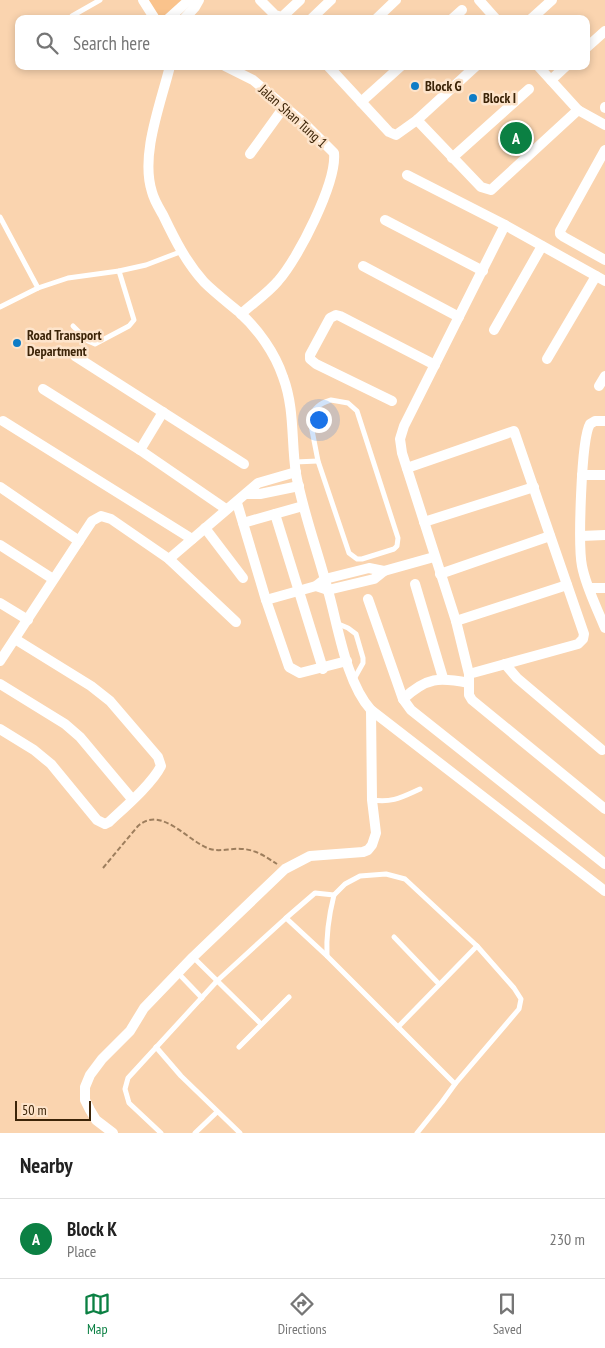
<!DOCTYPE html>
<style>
body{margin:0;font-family:"PT Sans Narrow",sans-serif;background:#f6f6f6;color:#222}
.scale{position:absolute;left:15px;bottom:12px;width:76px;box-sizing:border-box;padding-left:5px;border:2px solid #3c2408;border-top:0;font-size:14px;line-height:18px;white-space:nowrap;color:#3c2408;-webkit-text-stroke:4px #fde4cb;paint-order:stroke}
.you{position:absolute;left:318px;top:419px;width:18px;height:18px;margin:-12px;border:4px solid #fff;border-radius:50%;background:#1a73e8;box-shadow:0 0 0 8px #1a73e833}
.badge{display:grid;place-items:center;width:32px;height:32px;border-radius:50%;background:#0b8043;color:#fff;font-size:16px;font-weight:700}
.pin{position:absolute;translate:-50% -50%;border:2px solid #fff;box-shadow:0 1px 5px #0006}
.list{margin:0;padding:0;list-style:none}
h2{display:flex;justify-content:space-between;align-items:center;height:65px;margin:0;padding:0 20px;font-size:21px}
h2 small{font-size:16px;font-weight:400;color:#767676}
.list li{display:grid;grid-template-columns:32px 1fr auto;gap:15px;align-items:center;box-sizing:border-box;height:80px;padding:0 20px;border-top:1px solid #e0e0e0}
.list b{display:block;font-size:19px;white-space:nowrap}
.list p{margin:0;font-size:16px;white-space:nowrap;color:#767676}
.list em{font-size:16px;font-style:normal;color:#767676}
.icon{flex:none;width:28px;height:28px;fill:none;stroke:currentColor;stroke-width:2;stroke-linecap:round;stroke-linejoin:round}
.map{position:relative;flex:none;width:605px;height:1133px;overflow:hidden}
.search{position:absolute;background:#fff;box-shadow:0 2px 8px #0003;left:15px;right:15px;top:15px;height:55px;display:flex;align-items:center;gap:12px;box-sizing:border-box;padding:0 18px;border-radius:10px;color:#767676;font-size:19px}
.sheet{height:145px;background:#fff}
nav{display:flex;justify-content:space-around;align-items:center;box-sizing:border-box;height:70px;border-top:1px solid #e0e0e0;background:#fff;font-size:14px;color:#767676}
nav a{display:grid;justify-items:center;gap:2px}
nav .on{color:#0b8043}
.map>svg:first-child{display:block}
.built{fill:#fac38c}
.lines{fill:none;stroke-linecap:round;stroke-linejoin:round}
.path{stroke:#9d7e5d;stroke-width:2;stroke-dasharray:5 2.5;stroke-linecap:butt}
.lane{stroke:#fff;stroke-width:5}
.street{stroke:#fff;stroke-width:10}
.poi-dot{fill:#0e7cc6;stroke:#fde4cb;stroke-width:2}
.labels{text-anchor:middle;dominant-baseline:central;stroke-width:5;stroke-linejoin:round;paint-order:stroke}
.poi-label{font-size:14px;font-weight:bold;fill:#3c2408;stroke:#fde4cb;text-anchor:start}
.street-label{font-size:14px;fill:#3c2408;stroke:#fde4cb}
</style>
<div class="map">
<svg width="605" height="1133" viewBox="0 0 605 1133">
<rect width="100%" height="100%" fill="#fad4af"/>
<path class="built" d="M143 0H195L176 19H155Z"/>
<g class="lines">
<path class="path" d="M103 868 138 826C162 805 188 842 210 849 220 852 231 848 241 849 255 849 266 857 277 864"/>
<g class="lane">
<path d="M72 16 100 0"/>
<path d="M0 217 38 288"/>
<path d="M0 307 38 288 68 278 119 271 146 265 180 252"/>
<path d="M73 326 88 341 95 344 129 326 134 320 119 271"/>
<path d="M331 400 348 403 357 411 398 538 397 546 394 549 362 559H357L349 553 318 461 310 420C313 408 320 403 331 400Z"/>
<path d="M295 462 318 461"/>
<path d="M336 623 348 628 356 634 363 658V663L354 679"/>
<path d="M372 800C393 803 402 797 420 789"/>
<path d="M286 918 315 893 334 895 345 884 360 876 386 874 405 879 477 946 514 988 521 999 519 1009 455 1084"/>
<path d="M394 937 439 984"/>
<path d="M327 956C326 935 329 915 334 895"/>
<path d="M193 957 261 1024"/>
<path d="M178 973 202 998"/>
<path d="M398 1027 477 946"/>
<path d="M156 1047 181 1076 240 1133"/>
<path d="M239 1047 289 997"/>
<path d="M161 1133 129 1103 125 1089 128 1078 217 981 286 918 327 956 455 1084 442 1102 417 1133"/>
<path d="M195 1133 217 1112"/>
</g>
<g class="street">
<path d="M143 0 155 19"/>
<path d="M260 0 275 15 282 17 300 0"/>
<path d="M479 0 496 19"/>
<path d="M168 19 189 0"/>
<path d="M184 19 195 7 199 0"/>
<path d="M311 19 331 0"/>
<path d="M376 19 396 0"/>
<path d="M452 19 462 10"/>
<path d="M531 19 552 0"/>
<path d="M586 48 605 31"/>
<path d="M170 66C161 103 140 155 152 192 154 200 159 208 163 215 175 240 186 262 204 282 215 293 227 302 239 312 258 329 275 353 283 377 295 409 291 441 296 474 303 512 317 549 327 587 338 624 345 681 371 710L605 891"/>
<path d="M225 66 253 80 303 122 334 153C337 182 298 259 278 281 268 293 253 303 241 314"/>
<path d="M328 66 389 132 396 135 417 120 476 66"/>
<path d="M538 66 578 110 605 125"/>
<path d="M551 80 566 66"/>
<path d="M361 102 401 66"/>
<path d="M605 108V107"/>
<path d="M417 120 481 187 491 190 578 110"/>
<path d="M605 150 560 231V234L564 237 605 260"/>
<path d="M250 154 284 107"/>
<path d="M452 158 529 89"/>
<path d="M407 175 505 225 605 281"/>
<path d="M385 220 483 271"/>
<path d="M505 225 404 426 400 439 402 453 456 621 469 674V695L472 700 605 809"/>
<path d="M363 266 459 317"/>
<path d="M494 330 542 246"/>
<path d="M75 356 244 464"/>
<path d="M547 359 596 276"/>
<path d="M599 386 605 376"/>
<path d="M43 389 140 450 226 509"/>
<path d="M392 401 316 364 310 359V355L330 318 336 315 340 316 435 365"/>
<path d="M3 421 192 539"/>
<path d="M605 421H595L590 424C581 439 578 546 582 566 586 587 597 608 605 628"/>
<path d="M140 450 163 412"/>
<path d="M407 468 514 431 584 634 583 639 578 644 469 674"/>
<path d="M582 475H605"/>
<path d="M0 487 79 541"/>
<path d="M247 494H260L299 486"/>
<path d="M237 503 266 600 289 667 300 673 347 661"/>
<path d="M275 514 323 669"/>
<path d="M424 522 534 487"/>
<path d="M243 523 303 506"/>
<path d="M205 528 243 578"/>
<path d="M581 536 605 535"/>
<path d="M0 545 53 579"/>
<path d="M169 559 258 483 296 472"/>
<path d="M440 574 550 536"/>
<path d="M415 584 443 678"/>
<path d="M316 586 328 590 374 579 384 571 434 557"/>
<path d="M590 588H605"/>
<path d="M368 599 403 699 411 710 605 864"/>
<path d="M266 600 316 586 325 579 369 568 384 571"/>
<path d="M0 603 28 620"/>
<path d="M456 621 567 585"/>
<path d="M0 661 92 521 101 516 111 519 169 559 236 622"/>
<path d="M505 664 517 678 602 750"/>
<path d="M0 684 65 724 80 737 132 799"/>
<path d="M403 699C427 677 439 677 469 683"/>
<path d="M0 729 34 750 51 764 97 820 105 824 109 822C124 808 152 784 161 766L158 757 110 701 91 686 15 639"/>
<path d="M113 1133 96 1120 90 1110 85 1100V1087L90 1075 102 1059 130 1031 144 1008 193 957 285 869 310 856 363 852 368 850 372 845 376 833 372 800 371 710"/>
</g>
</g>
<g class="poi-dot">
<circle cx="415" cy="86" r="5"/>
<circle cx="473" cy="98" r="5"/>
<circle cx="17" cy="343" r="5"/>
</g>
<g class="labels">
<g class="poi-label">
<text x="425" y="86">Block G</text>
<text x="483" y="98">Block I</text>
<text x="27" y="335">Road Transport<tspan x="27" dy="16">Department</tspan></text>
</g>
<g class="street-label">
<text transform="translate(293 116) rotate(42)">Jalan Shan Tung 1</text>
</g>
</g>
</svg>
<div class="scale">50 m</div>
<div class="you"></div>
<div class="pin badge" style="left:516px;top:138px">A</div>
<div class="search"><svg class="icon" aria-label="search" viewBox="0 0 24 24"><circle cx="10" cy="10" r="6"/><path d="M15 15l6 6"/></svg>Search here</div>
</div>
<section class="sheet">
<h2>Nearby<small></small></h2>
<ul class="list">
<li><span class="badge">A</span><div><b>Block K</b><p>Place</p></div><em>230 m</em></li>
</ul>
</section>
<nav>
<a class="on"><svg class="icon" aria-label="map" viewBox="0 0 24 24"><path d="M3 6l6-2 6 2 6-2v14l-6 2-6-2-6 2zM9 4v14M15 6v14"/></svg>Map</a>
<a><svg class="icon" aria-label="directions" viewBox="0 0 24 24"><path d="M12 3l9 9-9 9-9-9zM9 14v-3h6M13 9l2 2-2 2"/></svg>Directions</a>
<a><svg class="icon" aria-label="saved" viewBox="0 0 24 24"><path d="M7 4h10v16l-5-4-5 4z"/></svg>Saved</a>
</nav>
